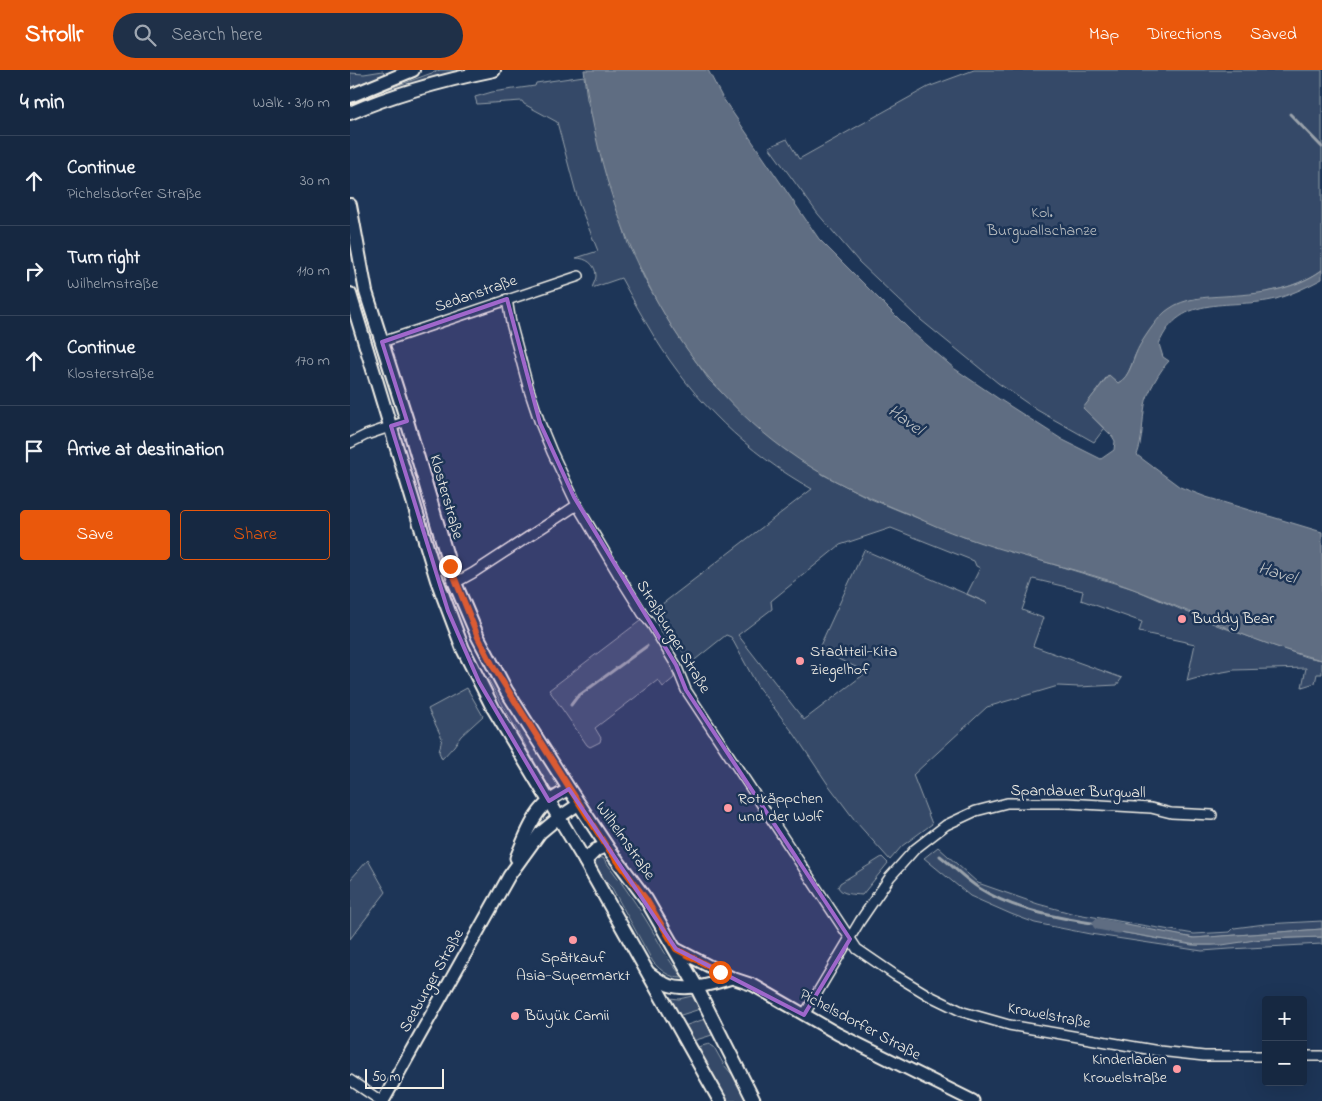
<!DOCTYPE html>
<meta charset="utf-8">
<style>
body{margin:0;font-family:"Indie Flower",sans-serif;background:#1f3048;color:#f1f3f6}
.controls{position:absolute;right:15px;bottom:15px;display:grid;overflow:hidden;border-radius:5px;box-shadow:0 5px 20px #0002}
.controls button{width:45px;height:45px;display:grid;place-items:center;padding:0;border:0;border-bottom:1px solid #35445a;background:#162841;color:#f1f3f6;font:25px sans-serif}
.scale{position:absolute;left:15px;bottom:12px;width:79px;box-sizing:border-box;padding-left:5px;border:2px solid #f4f1e8;border-top:0;font-size:14px;line-height:18px;white-space:nowrap;color:#f4f1e8;-webkit-text-stroke:4px #1d3557;paint-order:stroke}
.stop{position:absolute;width:15px;height:15px;margin:-11px;border:4px solid #ea580c;border-radius:50%;background:#fff}
.stop.end{background:#ea580c;border-color:#fff;box-shadow:0 1px 5px #0008}
.list{margin:0;padding:0;list-style:none}
h2{display:flex;justify-content:space-between;align-items:center;height:65px;margin:0;padding:0 20px;font-size:21px}
h2 small{font-size:16px;font-weight:400;color:#9ea6b1}
.list li{display:grid;grid-template-columns:32px 1fr auto;gap:15px;align-items:center;box-sizing:border-box;height:90px;padding:0 20px;border-top:1px solid #35445a}
.list b{display:block;font-size:19px;white-space:nowrap}
.list p{margin:0;font-size:16px;white-space:nowrap;color:#9ea6b1}
.list em{font-size:16px;font-style:normal;color:#9ea6b1}
.actions{display:flex;gap:10px;padding:15px 20px}
.actions a{flex:1;padding:11px 0;border:1px solid #ea580c;border-radius:5px;text-align:center;font-size:18px;color:#ea580c}
.actions .main{background:#ea580c;color:#fff}
.icon{flex:none;width:28px;height:28px;fill:none;stroke:currentColor;stroke-width:2;stroke-linecap:round;stroke-linejoin:round}
.map{position:relative;flex:none;width:972px;height:1031px;overflow:hidden}
header{display:flex;align-items:center;gap:30px;box-sizing:border-box;height:70px;padding:0 25px;background:#ea580c;color:#fff}
header strong{font-size:24px}
nav{display:flex;gap:28px;margin-inline-start:auto;font-size:18px}
.search{width:350px;height:45px;background:#1f3048;display:flex;align-items:center;gap:12px;box-sizing:border-box;padding:0 18px;border-radius:28px;color:#9ea6b1;font-size:19px}
main{display:flex}
aside{flex:1;background:#162841}
.map>svg:first-child{display:block}
.green{fill:#354a67;stroke:#949ea8;fill-rule:evenodd}
.water{fill:#5e6d82;stroke:#9aa2ab}
.lines{fill:none;stroke-linecap:round;stroke-linejoin:round}
.stream{stroke:#9aa2ab;stroke-width:3}
.canal{stroke:#5e6d82;stroke-width:11}
.minor-casing{stroke:#f4f1e8;stroke-width:12}
.tertiary-casing{stroke:#f4f1e8;stroke-width:15}
.secondary-casing{stroke:#f4f1e8;stroke-width:16}
.minor{stroke:#1d3557;stroke-width:9}
.tertiary{stroke:#1d3557;stroke-width:11}
.secondary{stroke:#1d3557;stroke-width:12}
.route{stroke:#ea580c;stroke-width:6}
.marked{fill:#9f67cb;fill-opacity:0.2;stroke:#9f67cb;stroke-width:4;stroke-linejoin:round}
.poi-dot{fill:#ff9aa2;stroke:#1d3557;stroke-width:2}
.labels{text-anchor:middle;dominant-baseline:central;stroke-width:5;stroke-linejoin:round;paint-order:stroke}
.park-label{font-size:16px;fill:#bbbfc1;stroke:#1d3557}
.street-label{font-size:16px;fill:#f4f1e8;stroke:#1d3557}
.poi-label{font-size:16px;fill:#f4f1e8;stroke:#1d3557;text-anchor:start}
.water-label{font-size:18px;font-style:italic;fill:#c0c3c4;stroke:#1d3557}
</style>
<header>
<strong>Strollr</strong>
<div class="search"><svg class="icon" aria-label="search" viewBox="0 0 24 24"><circle cx="10" cy="10" r="6"/><path d="M15 15l6 6"/></svg>Search here</div>
<nav><a>Map</a><a>Directions</a><a>Saved</a></nav>
</header>
<main>
<aside>
<h2>4 min<small>Walk · 310 m</small></h2>
<ul class="list">
<li><svg class="icon" aria-label="ahead" viewBox="0 0 24 24"><path d="M12 20V5M6 11l6-6 6 6"/></svg><div><b>Continue</b><p>Pichelsdorfer Straße</p></div><em>30 m</em></li>
<li><svg class="icon" aria-label="right" viewBox="0 0 24 24"><path d="M7 20v-9h11M14 6l5 5-5 5"/></svg><div><b>Turn right</b><p>Wilhelmstraße</p></div><em>110 m</em></li>
<li><svg class="icon" aria-label="ahead" viewBox="0 0 24 24"><path d="M12 20V5M6 11l6-6 6 6"/></svg><div><b>Continue</b><p>Klosterstraße</p></div><em>170 m</em></li>
<li><svg class="icon" aria-label="arrive" viewBox="0 0 24 24"><path d="M6 21V4h12l-3 4 3 4H6"/></svg><div><b>Arrive at destination</b></div></li>
</ul>
<div class="actions"><a class="main">Save</a><a>Share</a></div>
</aside>
<div class="map">
<svg width="972" height="1031" viewBox="0 0 972 1031">
<rect width="100%" height="100%" fill="#1d3557"/>
<filter id="ink" filterUnits="userSpaceOnUse"><feTurbulence type="fractalNoise" baseFrequency=".02" numOctaves="2"/><feDisplacementMap in="SourceGraphic" scale="10" xChannelSelector="R" yChannelSelector="G"/><feConvolveMatrix kernelMatrix="1 2 1 2 8 2 1 2 1" color-interpolation-filters="sRGB"/></filter>
<g filter="url(#ink)">
<g class="green">
<path d="M90 0H114L77 10 7 35 5 31Z"/>
<path d="M624 0H972V200C935 227 872 228 828 234 815 249 799 264 788 280 781 290 781 307 768 313L758 305 734 338 754 359 744 372 687 340 648 313 566 246 509 192 468 144 419 77 437 69 449 89 578 17Z"/>
<path d="M33 1 35 3 33 5 1 17 0 3 14 4Z"/>
<path d="M234 6 237 29 278 174 295 210 322 257 359 310 398 348 434 379 474 405 521 429 614 467 784 519 869 556 956 587 972 590V604H967L965 613 952 617 956 598 884 600 862 604 837 611 845 574 789 562 792 552 731 530 733 521 683 509 672 540 693 548 683 576 772 608 767 615 729 617 708 616 637 637 563 705 582 754 552 776 540 790 507 753 477 713 445 665 408 617 381 567 376 565 341 593 303 541 462 419C397 383 344 331 305 268 293 248 282 228 271 208L242 218C243 214 246 210 246 206 246 194 236 188 226 188L248 181 229 134 207 52 174 34 172 31 127 34 125 27 142 22 185 16 186 13ZM541 458 624 491 626 496 630 498 617 524 637 533 514 480 468 580 517 602 454 650 388 565 422 539 421 531 490 475Z"/>
<path d="M290 551H294C308 566 321 588 324 608L313 617 308 610 245 658 251 668 250 672 240 677 237 675 199 620Z"/>
<path d="M141 607 210 714V717L205 720 200 719 138 609Z"/>
<path d="M117 618 133 646 111 666 104 676 92 689 89 682 92 668 78 639Z"/>
<path d="M588 777 628 813 688 834 721 843 844 864 880 862 884 858 915 854 972 851V859L844 868 751 851 759 860 842 875H862L912 869 972 867V874L880 879 852 881 740 864 685 853 661 844 620 826 574 788Z"/>
<path d="M247 787 253 788C268 808 283 828 296 850 308 869 316 889 332 906V908C320 908 311 901 303 892L262 818 251 807 243 795V791Z"/>
<path d="M532 787 538 793 512 825C503 824 492 825 488 817L490 813Z"/>
<path d="M18 790 36 822 0 869V810Z"/>
<path d="M342 926 350 939 328 946 319 930 320 928 329 929Z"/>
<path d="M355 949 362 965 343 971 334 956Z"/>
<path d="M359 974 364 977 374 995 388 1011 398 1031H377L347 979 348 977Z"/>
</g>
<g class="water">
<path d="M234 0H358L372 27 469 169 563 263 605 299 649 329 713 370 751 389 764 380 765 371 762 366 733 338 759 305 768 313C781 307 783 286 790 275 796 265 809 245 819 239 834 228 856 227 874 226 908 224 943 221 972 200V209C957 217 942 224 926 229 883 240 830 222 809 274L813 287 819 291C810 300 797 323 795 335 792 352 793 369 787 385L830 417 856 427 972 462V590C898 573 832 535 761 511 713 496 661 484 614 467 596 461 579 453 561 445 517 427 473 408 434 379 314 291 253 144 234 0Z"/>
<path d="M751 850 844 868 972 859V867L912 869 872 875H846L758 860Z"/>
</g>
<g class="lines">
<g class="stream">
<path d="M940 44 972 77"/>
<path d="M221 635 227 627 297 576"/>
<path d="M590 786C603 796 615 809 629 818 663 840 708 848 748 854"/>
</g>
<path class="canal" d="M748 854 769 858"/>
<defs>
<g id="minor">
<path d="M157 229 161 253 179 320 190 353 202 382 227 435 268 504 293 544 302 555 326 595 336 620 507 879 545 905 578 925 613 942 659 955 809 981 854 986H916"/>
<path d="M32 272 229 206"/>
<path d="M0 373 16 365 57 351"/>
<path d="M105 513 123 503 227 435"/>
<path d="M454 945 510 851 540 807 565 779 596 755 626 741 657 733H717L801 738 821 743 862 745"/>
<path d="M953 986H972"/>
<path d="M0 1010 31 1031"/>
</g>
<g id="tertiary">
<path d="M166 788C174 769 182 746 198 732 204 727 212 723 219 719"/>
<path d="M326 879 382 908 403 915 488 964 623 1031"/>
<path d="M298 902C304 906 311 912 318 915 338 922 362 914 382 908"/>
<path d="M33 1031 159 806 190 763 208 748 229 734"/>
</g>
<g id="secondary">
<path d="M0 26 63 0"/>
<path d="M0 43C46 23 95 10 144 0"/>
<path d="M0 135 16 222 57 351 98 490 105 513 128 567 156 620 219 719 258 778 296 829 346 916 404 1031"/>
<path d="M0 224 87 510 113 579 143 638 235 791 370 1031"/>
<path d="M235 791 246 780 256 776"/>
</g>
</defs>
<use href="#minor" class="minor-casing"/>
<use href="#tertiary" class="tertiary-casing"/>
<use href="#secondary" class="secondary-casing"/>
<use href="#minor" class="minor"/>
<use href="#tertiary" class="tertiary"/>
<use href="#secondary" class="secondary"/>
</g>
</g>
<g class="lines" filter="url(#ink)">
<path class="route" d="M100 496 128 567 144 598 256 776 296 829 326 879 370 902"/>
</g>
<path class="marked" d="M157 229 190 353 224 427 326 595 336 620 500 869 454 945 326 879 219 719 199 731 129 612 98 541 41 356 57 351 32 272Z"/>
<g class="poi-dot">
<circle cx="832" cy="549" r="5"/>
<circle cx="450" cy="591" r="5"/>
<circle cx="378" cy="738" r="5"/>
<circle cx="223" cy="870" r="5"/>
<circle cx="165" cy="946" r="5"/>
<circle cx="827" cy="999" r="5"/>
</g>
<g class="labels">
<g class="park-label">
<text x="692" y="143">Kol.<tspan x="692" dy="18">Burgwallschanze</tspan></text>
</g>
<g class="street-label">
<text transform="translate(126 224) rotate(-19)">Sedanstraße</text>
<text transform="translate(96 427) rotate(74)">Klosterstraße</text>
<text transform="translate(323 567) rotate(59)">Straßburger Straße</text>
<text transform="translate(728 722) rotate(1)">Spandauer Burgwall</text>
<text transform="translate(275 771) rotate(55)">Wilhelmstraße</text>
<text transform="translate(82 911) rotate(-61)">Seeburger Straße</text>
<text transform="translate(699 946) rotate(11)">Krowelstraße</text>
<text transform="translate(510 955) rotate(28)">Pichelsdorfer Straße</text>
</g>
<g class="poi-label">
<text x="842" y="549">Buddy Bear</text>
<text x="460" y="582">Stadtteil-Kita<tspan x="460" dy="18">Ziegelhof</tspan></text>
<text x="388" y="729">Rotkäppchen<tspan x="388" dy="18">und der Wolf</tspan></text>
<text x="223" y="888" text-anchor="middle">Spätkauf<tspan x="223" dy="18">Asia-Supermarkt</tspan></text>
<text x="175" y="946">Büyük Camii</text>
<text x="817" y="990" text-anchor="end">Kinderladen<tspan x="817" dy="18">Krowelstraße</tspan></text>
</g>
<g class="water-label">
<text transform="translate(555 351) rotate(36)">Havel</text>
<text transform="translate(927 504) rotate(17)">Havel</text>
</g>
</g>
</svg>
<div class="controls">
<button>+</button>
<button>−</button>
</div>
<div class="scale">50 m</div>
<div class="stop" style="left:370px;top:902px"></div>
<div class="stop end" style="left:100px;top:496px"></div>
</div>
</main>
